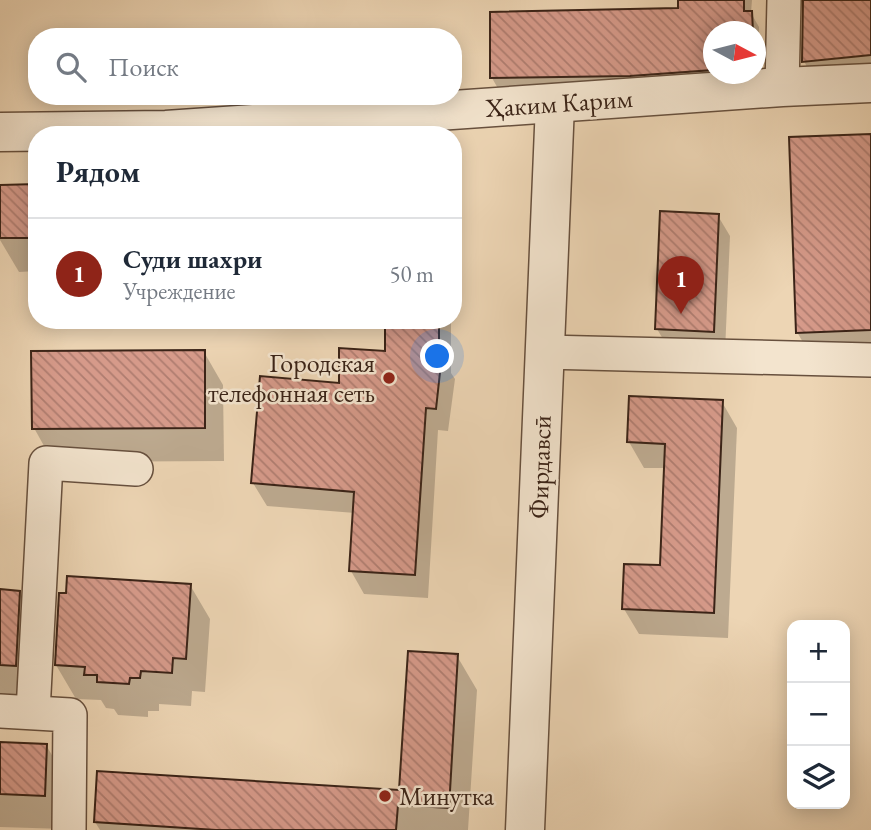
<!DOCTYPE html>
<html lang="ru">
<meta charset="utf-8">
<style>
body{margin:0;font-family:"EB Garamond",serif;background:#f6f6f7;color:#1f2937}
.controls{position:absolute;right:21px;bottom:21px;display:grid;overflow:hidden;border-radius:14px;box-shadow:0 4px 18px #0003}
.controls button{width:63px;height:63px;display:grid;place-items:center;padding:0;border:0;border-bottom:2px solid #e0e1e3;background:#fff;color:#1f2937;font:35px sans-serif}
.compass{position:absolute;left:703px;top:21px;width:63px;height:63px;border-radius:50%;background:#fff;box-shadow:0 4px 18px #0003;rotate:97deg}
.you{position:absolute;left:438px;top:357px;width:24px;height:24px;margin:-18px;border:5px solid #fff;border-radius:50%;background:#1a73e8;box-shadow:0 0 0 10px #1a73e833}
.badge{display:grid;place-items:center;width:46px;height:46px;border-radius:50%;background:#8f2418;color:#fff;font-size:23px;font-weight:700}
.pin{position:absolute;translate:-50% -58px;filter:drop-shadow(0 2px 4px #0008)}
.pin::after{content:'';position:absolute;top:37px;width:24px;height:21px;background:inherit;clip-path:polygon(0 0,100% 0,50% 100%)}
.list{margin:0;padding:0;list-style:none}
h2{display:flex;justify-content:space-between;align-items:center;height:91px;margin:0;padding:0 28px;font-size:30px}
h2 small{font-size:23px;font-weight:400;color:#747a83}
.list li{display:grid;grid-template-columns:46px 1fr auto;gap:21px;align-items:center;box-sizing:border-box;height:112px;padding:0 28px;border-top:2px solid #e0e1e3}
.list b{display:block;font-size:26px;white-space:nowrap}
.list p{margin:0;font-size:23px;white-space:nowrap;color:#747a83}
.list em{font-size:23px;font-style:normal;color:#747a83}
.icon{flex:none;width:38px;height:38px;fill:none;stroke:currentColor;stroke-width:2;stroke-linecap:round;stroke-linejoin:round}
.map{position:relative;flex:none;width:871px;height:830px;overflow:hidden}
.search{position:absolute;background:#fff;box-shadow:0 4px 18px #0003;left:28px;top:28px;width:434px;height:77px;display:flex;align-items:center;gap:18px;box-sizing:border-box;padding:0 24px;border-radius:28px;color:#747a83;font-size:26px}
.panel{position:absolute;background:#fff;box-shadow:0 4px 18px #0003;left:28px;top:126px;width:434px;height:203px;border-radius:28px}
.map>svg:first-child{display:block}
.shadow{fill:#0003;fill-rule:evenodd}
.building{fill:url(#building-back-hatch);stroke:#3a2317;stroke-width:2}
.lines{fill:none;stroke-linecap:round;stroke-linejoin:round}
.minor-casing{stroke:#67503e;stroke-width:36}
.tertiary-casing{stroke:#67503e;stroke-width:41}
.minor{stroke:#f3e4ce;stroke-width:33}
.tertiary{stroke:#f3e4ce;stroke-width:38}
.poi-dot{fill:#8f2418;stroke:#f3e4ce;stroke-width:2.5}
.labels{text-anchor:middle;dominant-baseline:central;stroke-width:5;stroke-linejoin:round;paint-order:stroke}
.street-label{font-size:26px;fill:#3a2317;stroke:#f3e4ce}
.poi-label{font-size:26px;fill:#3a2317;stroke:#f3e4ce;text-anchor:end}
</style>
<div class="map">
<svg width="871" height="830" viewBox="0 0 871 830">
<defs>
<pattern id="building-back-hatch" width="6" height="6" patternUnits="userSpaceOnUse" patternTransform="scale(1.75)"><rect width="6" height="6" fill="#d69a8a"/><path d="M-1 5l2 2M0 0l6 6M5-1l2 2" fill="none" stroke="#af7d70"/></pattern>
</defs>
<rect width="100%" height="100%" fill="#edd5b4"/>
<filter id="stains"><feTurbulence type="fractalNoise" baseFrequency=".00286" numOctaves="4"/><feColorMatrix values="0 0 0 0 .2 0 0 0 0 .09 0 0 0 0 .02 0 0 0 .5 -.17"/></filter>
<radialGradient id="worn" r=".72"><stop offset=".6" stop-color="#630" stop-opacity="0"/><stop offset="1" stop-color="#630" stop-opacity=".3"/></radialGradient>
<g class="shadow">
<path d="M680 0H752L751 13 759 27 760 81 500 92 492 78 679 9ZM714 32H756V74H714Z"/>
<path d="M804 0H871V69L811 75 804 61Z"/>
<path d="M871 136V356L812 358 797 332Z"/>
<path d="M37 185V271L19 272 0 240V186Z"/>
<path d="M718 216 730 236 725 352 669 349 657 329Z"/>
<path d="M386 320H451V373L455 379 448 431 438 430 428 598 364 594 351 571 355 513 267 506 253 483 341 385 387 352Z"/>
<path d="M204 352 223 385 224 461 53 462 34 428Z"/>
<path d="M722 402 737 428 728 638 639 634 624 609 662 567 666 468H644L629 442Z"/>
<path d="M190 585 210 619 205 692 192 691 191 706 159 704V711H148V717L118 715 114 709 106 708 101 700 76 699 56 665Z"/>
<path d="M0 591 19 592 39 626 35 700 0 698Z"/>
<path d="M457 656 477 690 468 830H100L95 822 400 792Z"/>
<path d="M0 744 46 745 66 779 64 829 0 827Z"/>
</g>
<g class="building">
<path d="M678 0H744V11H752L753 32H713V70L630 76 490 78V12L678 8Z"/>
<path d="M803 0H871V55L802 62Z"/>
<path d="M871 134V330L796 333 789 137Z"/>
<path d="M37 184V238H0V185Z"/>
<path d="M660 211 719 214 714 332 655 329Z"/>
<path d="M385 320H439V354H442L436 409 426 408 415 575 349 571 354 492 251 483 260 376 339 383V348L385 351Z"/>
<path d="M205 350V428L32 429 31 351Z"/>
<path d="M629 396 723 400 714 613 622 609 624 564 660 565 665 444 627 442Z"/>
<path d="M67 576 191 584 186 659 173 658 172 673 141 671 140 678H130L129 684 97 682V675H84L85 667 55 665 59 593H66Z"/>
<path d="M0 589 20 591 16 666 0 665Z"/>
<path d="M408 651 458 654 449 808 398 805 396 830H216L94 822 97 771 399 790Z"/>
<path d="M0 742 47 744 45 796 0 794Z"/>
</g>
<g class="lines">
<defs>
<g id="minor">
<path d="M782 87 784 0"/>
<path d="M545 352 871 360"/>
<path d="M0 711 70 715 69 830"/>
<path d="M33 712 46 463 136 469"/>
</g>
<g id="tertiary">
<path d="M0 132 166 130 782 87 871 83"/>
<path d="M525 830 555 104"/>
</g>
</defs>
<use href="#minor" class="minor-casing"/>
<use href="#tertiary" class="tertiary-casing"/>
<use href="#minor" class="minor"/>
<use href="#tertiary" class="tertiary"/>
</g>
<g class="poi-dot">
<circle cx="389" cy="378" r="7"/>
<circle cx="385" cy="796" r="7"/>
</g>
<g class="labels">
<g class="street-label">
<text transform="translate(559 103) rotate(-4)">Ҳаким Карим</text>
<text transform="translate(540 467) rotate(-88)">Фирдавсӣ</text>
</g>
<g class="poi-label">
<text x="375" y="363">Городская<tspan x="375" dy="30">телефонная сеть</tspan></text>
<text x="399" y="796" text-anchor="start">Минутка</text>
</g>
</g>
<rect width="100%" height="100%" filter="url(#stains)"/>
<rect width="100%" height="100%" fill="url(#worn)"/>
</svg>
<div class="controls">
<button>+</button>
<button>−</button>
<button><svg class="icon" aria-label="layers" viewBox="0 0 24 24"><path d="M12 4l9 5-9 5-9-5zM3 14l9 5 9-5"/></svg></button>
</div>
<svg class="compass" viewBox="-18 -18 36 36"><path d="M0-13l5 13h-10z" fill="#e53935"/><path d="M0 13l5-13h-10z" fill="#747a83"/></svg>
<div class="you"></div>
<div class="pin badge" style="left:681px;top:314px">1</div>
<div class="search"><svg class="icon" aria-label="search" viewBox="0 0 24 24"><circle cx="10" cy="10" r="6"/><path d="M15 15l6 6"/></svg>Поиск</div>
<section class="panel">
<h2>Рядом<small></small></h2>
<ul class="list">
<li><span class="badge">1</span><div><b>Суди шахри</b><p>Учреждение</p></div><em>50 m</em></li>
</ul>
</section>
</div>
